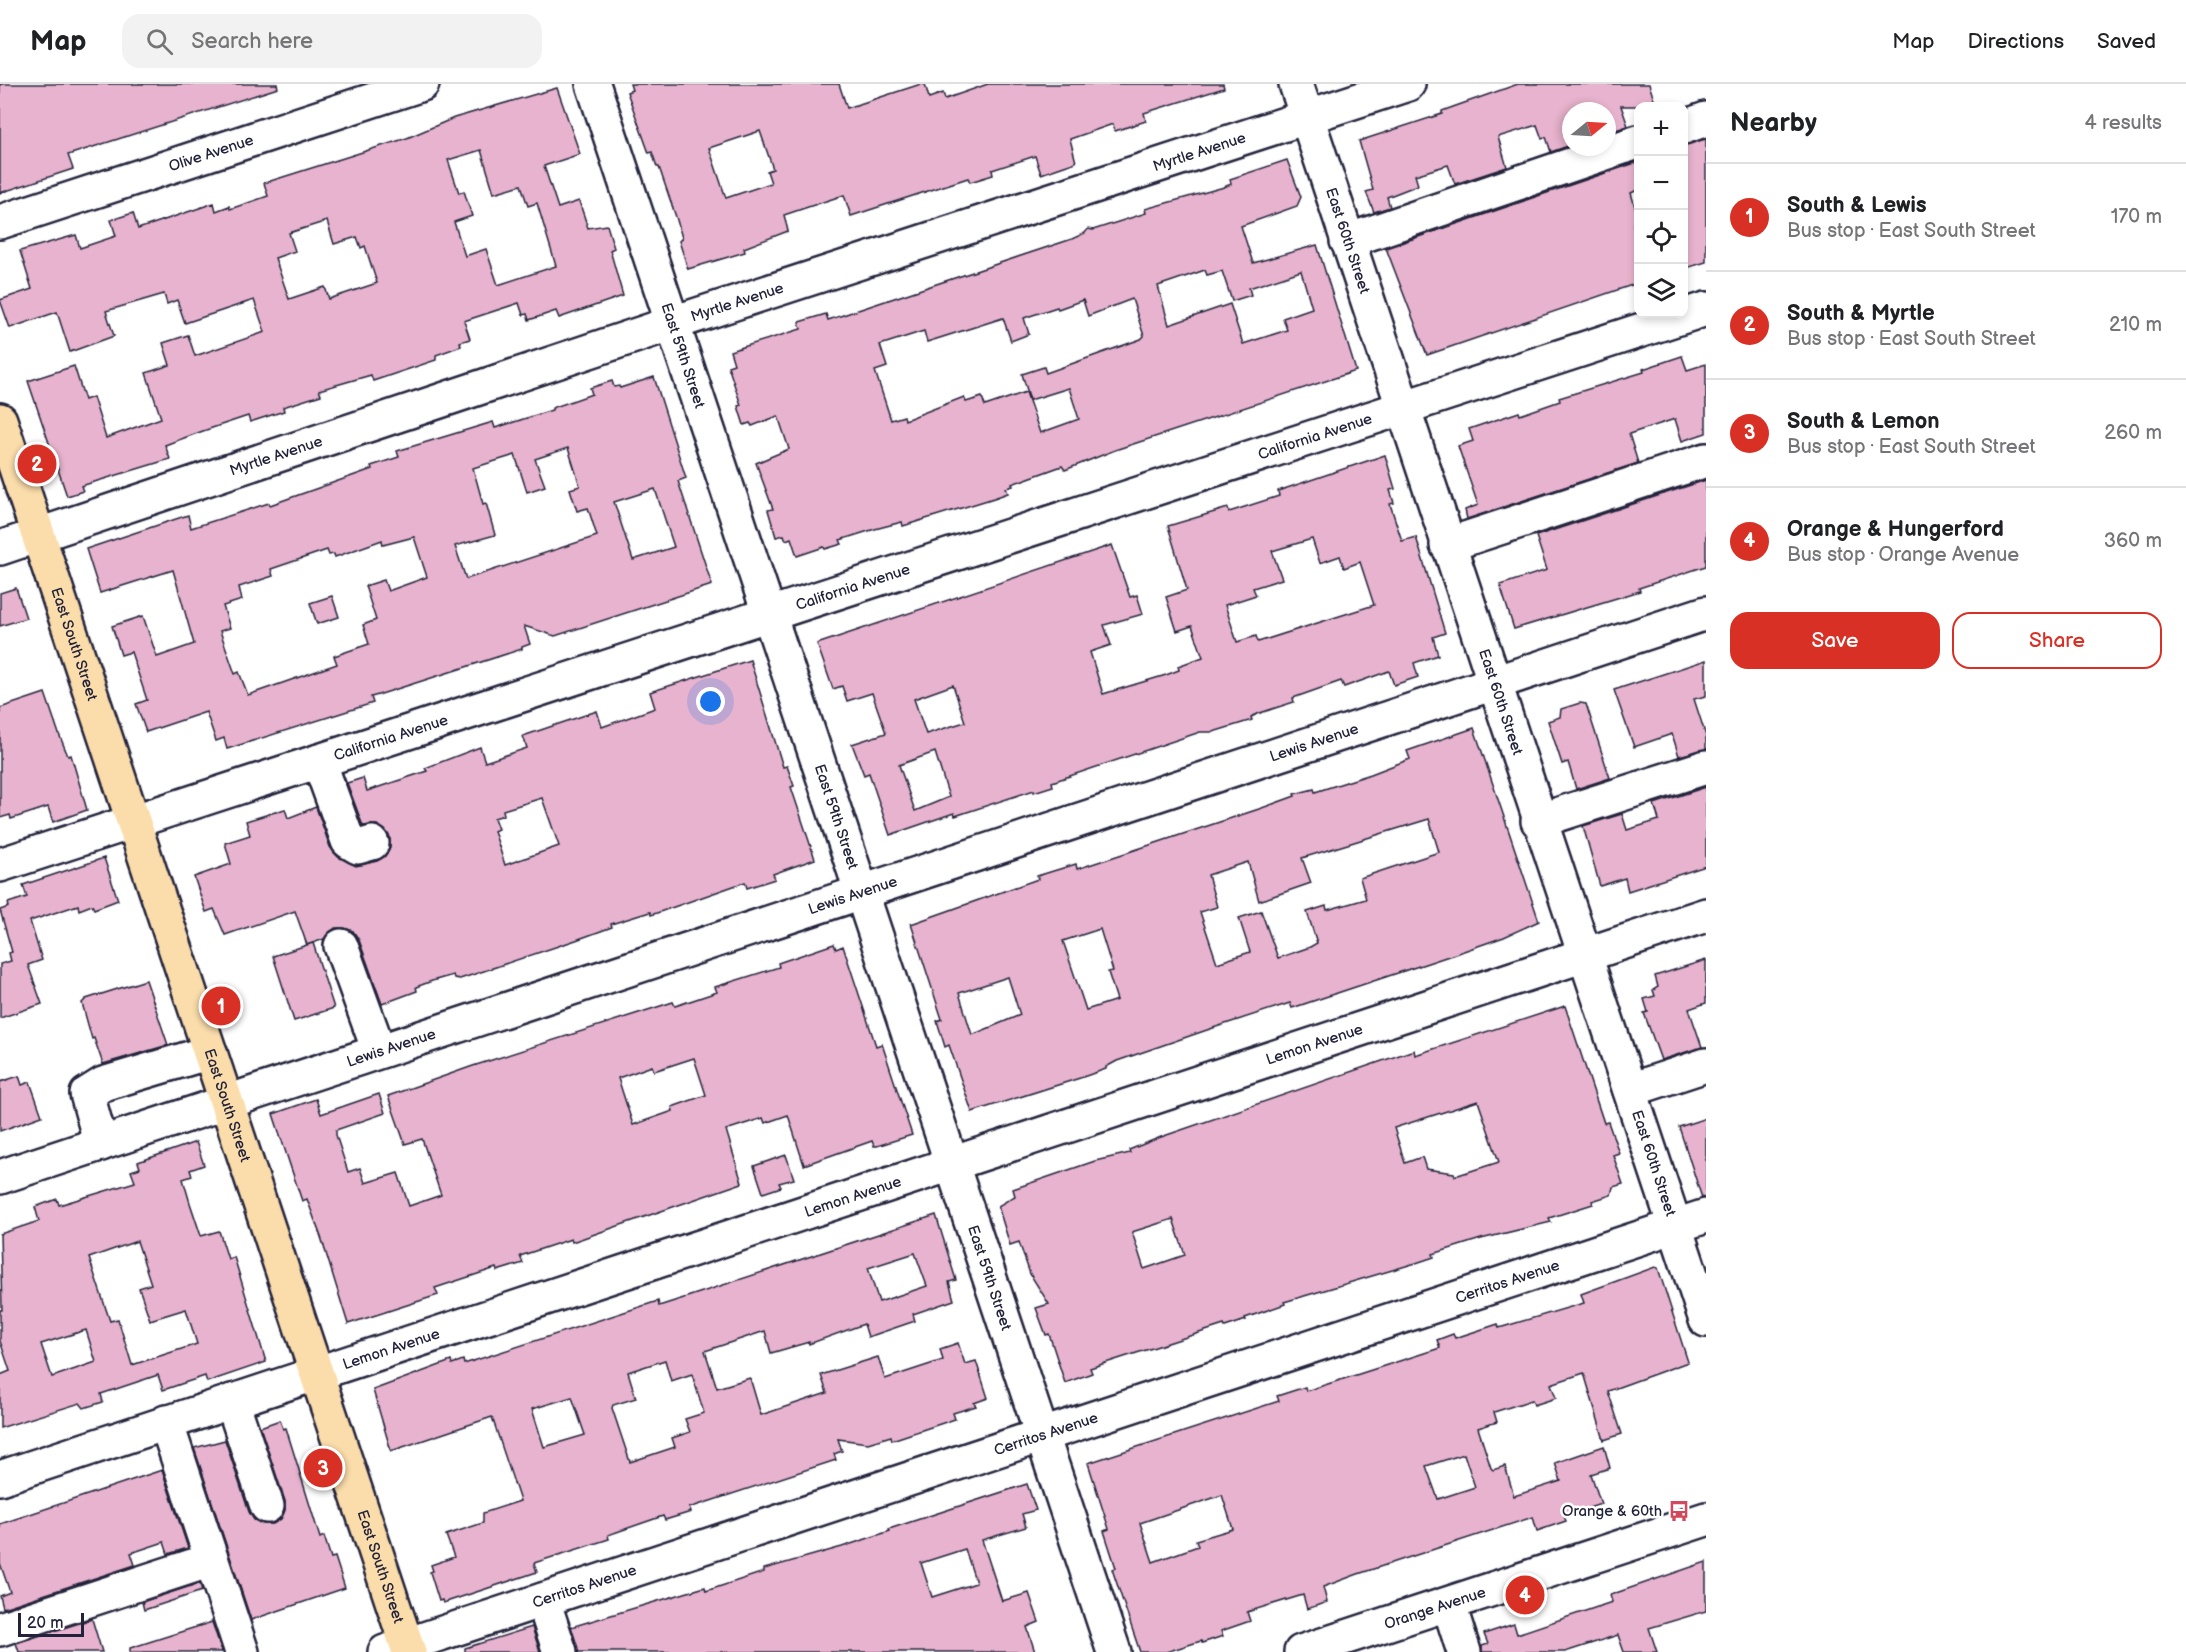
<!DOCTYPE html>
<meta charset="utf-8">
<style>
body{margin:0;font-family:"Balsamiq Sans",sans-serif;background:#f2f2f2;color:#202124}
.controls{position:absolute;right:18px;top:18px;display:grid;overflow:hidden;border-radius:12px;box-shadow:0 3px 9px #0003}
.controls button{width:54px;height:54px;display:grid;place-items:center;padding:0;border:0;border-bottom:2px solid #e0e0e0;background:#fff;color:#202124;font:30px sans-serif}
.compass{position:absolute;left:1562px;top:18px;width:54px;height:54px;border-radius:50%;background:#fff;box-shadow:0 3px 9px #0003;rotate:72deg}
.scale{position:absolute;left:18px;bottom:15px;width:66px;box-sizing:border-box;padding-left:6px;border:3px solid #22223b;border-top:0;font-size:16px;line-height:21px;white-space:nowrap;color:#22223b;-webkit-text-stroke:4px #fff;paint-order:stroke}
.you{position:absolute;left:711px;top:618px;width:21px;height:21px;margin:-15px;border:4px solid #fff;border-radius:50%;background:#1a73e8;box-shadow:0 0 0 9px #1a73e833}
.badge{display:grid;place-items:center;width:39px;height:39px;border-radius:50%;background:#d93025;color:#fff;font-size:20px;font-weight:700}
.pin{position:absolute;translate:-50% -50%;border:3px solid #fff;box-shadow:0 2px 6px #0006}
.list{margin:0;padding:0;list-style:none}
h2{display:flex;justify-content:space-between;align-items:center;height:78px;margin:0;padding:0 24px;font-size:26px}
h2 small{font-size:20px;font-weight:400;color:#757577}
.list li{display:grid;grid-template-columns:39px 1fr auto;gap:18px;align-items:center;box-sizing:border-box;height:108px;padding:0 24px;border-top:2px solid #e0e0e0}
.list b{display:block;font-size:22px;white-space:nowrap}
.list p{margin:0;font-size:20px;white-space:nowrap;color:#757577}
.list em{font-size:20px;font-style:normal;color:#757577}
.actions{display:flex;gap:12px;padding:18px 24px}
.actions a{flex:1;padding:14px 0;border:2px solid #d93025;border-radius:18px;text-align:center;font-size:21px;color:#d93025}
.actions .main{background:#d93025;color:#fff}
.icon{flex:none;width:33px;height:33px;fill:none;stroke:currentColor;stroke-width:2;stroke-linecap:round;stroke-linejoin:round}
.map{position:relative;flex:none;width:1706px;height:1568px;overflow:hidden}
header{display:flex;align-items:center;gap:36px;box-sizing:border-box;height:84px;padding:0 30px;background:#fff;border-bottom:2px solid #e0e0e0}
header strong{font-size:28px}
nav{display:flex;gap:33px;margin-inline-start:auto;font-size:21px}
.search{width:420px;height:54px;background:#f2f2f2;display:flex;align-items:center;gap:15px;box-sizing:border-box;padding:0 21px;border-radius:18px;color:#757577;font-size:22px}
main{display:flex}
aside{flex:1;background:#fff}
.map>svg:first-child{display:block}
.building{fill:#e8b3ce;stroke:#22223b;stroke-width:1.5;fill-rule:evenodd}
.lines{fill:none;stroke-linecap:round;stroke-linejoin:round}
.minor-casing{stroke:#22223b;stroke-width:38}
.major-casing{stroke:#22223b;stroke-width:38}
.minor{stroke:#fff;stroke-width:33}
.major{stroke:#fbddab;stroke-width:33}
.labels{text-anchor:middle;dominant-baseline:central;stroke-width:5;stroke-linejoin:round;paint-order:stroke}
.street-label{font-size:15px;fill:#22223b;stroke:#fff}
.poi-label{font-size:15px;fill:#22223b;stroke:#fff;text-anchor:end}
</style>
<header>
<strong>Map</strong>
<div class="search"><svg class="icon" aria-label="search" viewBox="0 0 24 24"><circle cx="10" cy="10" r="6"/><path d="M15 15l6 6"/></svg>Search here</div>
<nav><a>Map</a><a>Directions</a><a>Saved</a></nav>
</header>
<main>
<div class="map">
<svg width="1706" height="1568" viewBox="0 0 1706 1568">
<rect width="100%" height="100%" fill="#fff"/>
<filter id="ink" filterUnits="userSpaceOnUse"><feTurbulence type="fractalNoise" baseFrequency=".0167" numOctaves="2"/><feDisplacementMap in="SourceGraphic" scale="12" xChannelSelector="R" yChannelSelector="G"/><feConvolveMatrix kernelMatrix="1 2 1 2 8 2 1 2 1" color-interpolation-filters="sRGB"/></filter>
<g filter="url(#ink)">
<g class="building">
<path d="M0 0H277L278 4 68 71 73 85 0 109Z"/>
<path d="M630 0H839L847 24 921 0H925L929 14 943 9 945 15 988 0H1223L1224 4 1144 29 1146 37 1115 47 1113 40 1070 55 1076 78 1041 90 1035 72 992 86 993 91 970 98 968 94 851 132 844 111 784 131 788 147 744 164 745 168 688 185 679 157 682 154 677 136 659 83H657L652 68 649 69 627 8 632 6ZM760 47 773 85 767 87 771 99 726 114 709 64Z"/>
<path d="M1518 0H1649L1656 22H1621L1628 42 1607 49V27H1571V61L1551 68 1546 53 1542 55 1537 41 1498 53 1507 83 1455 100 1448 81 1415 91 1418 101 1387 113 1390 123 1374 128 1366 108 1373 106 1359 57 1442 30V27L1453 23Z"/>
<path d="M557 4 580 70 544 82 558 124 579 117 588 144 607 141 614 164 610 166 623 212 559 234 556 227 529 236 527 230 523 231 519 219 464 237 470 255 460 258 461 262 436 271V276L373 297 371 291 319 306 321 311 283 323 284 327 250 338 248 332 203 347 165 361 170 375 81 402 83 407 67 412 28 297 74 282 85 316 93 313 106 354 161 334 146 289 170 281 163 259 188 251 195 272 265 248 254 216 185 239 177 216 167 220 164 210 106 227 114 252 70 268 57 228 10 244 0 216 32 205 20 167 76 151 80 164 116 152 111 136 133 129 138 145 214 119 216 127 229 122 230 125 268 112 264 99 407 54 454 34ZM481 66 494 109 521 101 528 122 537 119 556 182 498 201 486 165 465 172 454 138 472 132 464 107 459 109 448 76ZM327 137 334 160 357 153 361 164 365 162 377 199 329 215 325 203 289 215 275 174 295 167 289 149Z"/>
<path d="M1706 55V178L1683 185V61Z"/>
<path d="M1287 76 1301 113 1297 122 1241 142 1253 179 1317 161 1356 287 1115 366 1065 386 1062 382 1012 400 1013 402 1006 404 1008 409 994 414 903 442 902 438 875 445 840 456 842 460 825 465 824 463 797 472 791 454 786 456 784 451 776 453 768 426 773 425 756 379 789 365 778 332 752 342 750 339 744 341 738 322 741 321 728 282 734 280 730 267 801 245 799 238 826 230 828 236 1072 155 1085 149 1088 145 1093 146 1146 129 1145 125 1224 103 1231 100 1230 95ZM1205 186 1207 191 1222 187 1232 217 1251 211 1249 204 1301 187 1312 224 1283 234 1287 246 1243 260 1230 220 1169 241 1158 202ZM1132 215 1144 252 1141 255 1046 289 1044 283 1022 290 1030 316 1069 304 1079 335 1040 349 1026 308 985 322 982 313 966 318 964 313 905 336 904 332 891 336 875 287 887 283 880 261 924 247 927 258 1003 234 1011 257 1029 250 1024 234 1057 223 1058 225 1083 216 1088 232Z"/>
<path d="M1638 78V106L1631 109 1638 133V138L1633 140 1638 158V199L1427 271 1386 164Z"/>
<path d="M1682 272 1687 286 1706 280V349L1682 357 1675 335 1629 350 1638 379 1467 435 1465 426 1478 421 1458 362 1473 357 1469 345 1519 328 1520 331 1560 317 1559 314 1644 288 1643 285Z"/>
<path d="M654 293 686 394 678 397 712 501 555 552 524 542 530 560 522 563V565L378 611 371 613 373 619 227 665 224 654 216 657 206 628 146 648 136 620 147 616 131 568 121 571 112 542 143 532 157 573 194 560 173 486 100 509 86 465 188 431 191 444 269 419 270 421 372 385 371 382 399 373 397 367 493 338 495 344 552 326V324L592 310 590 304 612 297 614 303 619 302 620 304ZM568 364 580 402 570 405 577 427 588 424 597 452 466 495 455 462 495 451 486 419 483 420 473 384 515 371 527 408 545 402 535 375ZM655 405 674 463 633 476 614 418ZM414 453 427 493 388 507 384 496 365 502 376 536 363 541 369 560 334 572 337 580 248 611 239 588 235 590 220 547 230 544 223 522 242 516 239 503 273 492 271 485 327 466 329 471 334 470 335 473 382 456 383 461Z"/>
<path d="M1385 371 1395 405 1390 406 1394 419 1390 420 1402 457 1416 453 1445 549 1433 553 1438 571 1414 579 1418 593 1394 601 1389 587 1344 603 1341 597 1293 614 1294 618 1260 629 1251 633 1252 636 1213 648H1200L1052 698 1053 702 1034 708V706L955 732 954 729 890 751 869 689 864 691 852 660 886 649 872 609 847 617 842 602 833 605 817 560 1112 461 1130 513 1137 511 1143 530 1104 541 1111 561 1090 568 1103 610 1166 591 1179 586 1178 582 1203 573 1192 542 1177 547 1166 513 1187 506 1168 442 1228 424 1229 428 1279 412 1278 407ZM1312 455 1320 479 1340 472 1344 484 1360 478 1374 521 1258 558 1256 552 1237 558 1225 521 1256 511 1253 504 1282 495 1272 467ZM953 601 965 638 926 650 914 615ZM935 668 949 713 915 727 899 681Z"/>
<path d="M1706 396V482L1639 504 1640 507 1514 545 1500 501 1547 486 1536 452Z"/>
<path d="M16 504 26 534 0 542V509Z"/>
<path d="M332 512 339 533 317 540 310 519Z"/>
<path d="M750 576 783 683 787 682 794 702 791 703 815 775 773 790 775 795 747 804 745 798 651 831 650 828 611 840 612 843 576 856 460 895 454 894 453 891 432 897 416 903 417 907 382 920 359 856 353 847 344 844H335L324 855 307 861 295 827 225 851 214 825 206 828 194 793 231 780 225 759 250 751 246 737 285 725 288 734 316 723 330 763 338 773 356 782 377 777 385 772 390 764V753L385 746 377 741 363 742 347 699 363 694 367 707 427 687 425 684 480 663 485 678 527 664 523 652 597 627 602 643 655 624 650 608ZM542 714 559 762 505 781 494 747 498 745 494 734 504 731 503 726Z"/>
<path d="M1706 576V612L1694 615 1706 652V665L1679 672 1672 650 1634 663 1614 606Z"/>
<path d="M45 609 59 650 68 672 71 671 87 726 53 738 48 723 11 735 10 731 0 734V624Z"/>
<path d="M1580 619 1586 620 1610 694 1576 705 1568 678 1562 680 1548 637 1560 633 1561 625Z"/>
<path d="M1474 644 1539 837 1504 853 1455 870 1292 924 1290 919 1207 946 1117 977 1106 983V985L1080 994 972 1028 949 961 945 963 937 937 942 935 911 840 1038 795 1037 792 1076 780 1077 785 1262 724 1295 712 1294 710 1314 705 1315 708 1371 690 1410 675 1407 667ZM1429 735 1439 768 1360 794 1366 815 1327 826 1326 822 1307 828 1317 859 1310 863 1278 874 1261 827 1239 834 1250 868 1217 879 1200 828 1217 823 1208 791 1248 778 1259 817 1311 799 1302 774ZM1100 845 1113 887 1108 888 1117 916 1086 926 1063 857ZM1008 893 1020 931 972 951 959 909Z"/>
<path d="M1706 703V782L1628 807 1625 794 1600 802 1583 742 1622 730 1627 746 1659 736 1654 720Z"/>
<path d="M104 774 118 816 94 825 92 821 79 826 78 821 30 837 42 876 28 881 42 920 0 934V880L11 877 9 869 12 868 0 826 9 823 8 819 27 813 23 801Z"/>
<path d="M313 859 334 924 294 937 273 872Z"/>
<path d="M834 860 836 865 843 862 876 962 882 960 912 1051 877 1062H874L872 1057 804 1081 788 1031 765 1039 763 1034 726 1046 742 1099 572 1158 571 1155 520 1172 523 1179 497 1187 496 1184 435 1204 438 1211 348 1240 321 1153 307 1115 302 1117 273 1030 316 1015 321 1030 379 1010 385 1029 336 1046V1051L348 1088 360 1084 365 1099 398 1089 409 1122 441 1111 422 1055 405 1060 388 1012 473 982 673 918 675 922 717 908 715 903 779 883 778 879ZM694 974 706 1011 672 1023 673 1027 633 1041 618 994 652 982 654 987Z"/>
<path d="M1706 876V919L1689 925 1702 963 1661 976 1644 929 1648 928 1644 915 1655 912 1653 906 1658 903 1655 892Z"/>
<path d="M146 896 168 961 103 980 94 954 92 955 82 919 86 915Z"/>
<path d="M1565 922 1604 1039 1608 1038 1619 1069 1613 1071 1623 1100 1613 1103 1611 1111 1592 1117 1593 1120 1549 1134 1551 1138 1481 1155 1433 1170 1434 1173 1416 1179 1284 1218 1285 1220 1245 1234 1246 1236 1225 1243 1224 1241 1090 1284 1092 1289 1065 1299 1049 1250 1046 1251 1036 1224 1049 1220 1030 1190 1019 1158 1010 1161 998 1122 1015 1112 1013 1105 1095 1077 1130 1069 1129 1066 1161 1053 1414 966 1415 971ZM1478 1017 1499 1078 1455 1092 1454 1089 1426 1085 1422 1073 1405 1079 1394 1044ZM1173 1135 1185 1171 1144 1185 1132 1148Z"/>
<path d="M19 992 22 1001 30 998 42 1032 0 1047V998Z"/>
<path d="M1706 1034V1114H1702L1679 1043Z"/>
<path d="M196 1058 204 1081 190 1086 192 1092 183 1095 190 1119 201 1152 219 1147 228 1175 234 1173 266 1278 207 1298 205 1292 163 1306 158 1291 101 1310 103 1318 84 1324 80 1319 0 1344V1291L10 1287 0 1257V1226H2L0 1150 39 1137 35 1123 57 1115 59 1121 135 1098 131 1087 140 1084 138 1078ZM137 1157 151 1200 139 1204 150 1236 186 1225 197 1260 132 1281 118 1235 110 1237 89 1174ZM86 1246 96 1278 52 1293 41 1260Z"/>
<path d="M786 1071 794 1095 779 1099 781 1103 763 1109 754 1082Z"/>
<path d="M936 1131 956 1196 949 1198 954 1216 913 1230 915 1237 868 1253 864 1240 809 1260V1258L771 1269 765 1247 705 1267 717 1304 750 1294 761 1331 827 1309 821 1291 878 1273 885 1295 943 1276 940 1265 958 1259 965 1280 976 1277 988 1314 974 1319 976 1322 953 1329 955 1335 892 1356 891 1352 868 1359 838 1355 842 1367 834 1370 836 1376 689 1424 691 1428 665 1436 663 1432 608 1451 609 1455 534 1479 537 1488 443 1519 442 1516 439 1517 430 1488 433 1487 431 1481 454 1473 446 1451 483 1439V1429L520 1417 492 1333 391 1367 373 1306 451 1277 452 1280 463 1276 464 1280 658 1217 659 1222 690 1212ZM915 1169 927 1202 879 1218 868 1184ZM665 1276 671 1297 692 1290 704 1329 685 1335 690 1348 672 1354 675 1363 630 1378 612 1324 613 1321 636 1314 628 1288ZM572 1313 585 1351 544 1363 532 1325Z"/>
<path d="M1655 1183 1658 1184 1688 1278 1608 1307 1622 1350 1604 1356 1584 1289 1551 1300 1556 1314 1534 1321 1532 1316 1494 1328 1497 1338 1478 1344 1491 1384 1493 1386 1505 1382 1514 1412 1561 1397 1555 1379 1604 1362 1610 1384 1591 1390 1601 1420 1564 1432 1566 1437 1537 1447 1533 1433 1358 1490 1323 1503 1327 1518 1307 1525 1303 1511 1247 1528 1250 1537 1221 1547 1223 1552 1202 1559 1201 1557 1166 1568H1140L1112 1485 1116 1484 1104 1447 1109 1445 1088 1379 1279 1317 1277 1312 1305 1303 1306 1307 1440 1264 1437 1256 1453 1250 1455 1254 1498 1240 1499 1244 1584 1219 1581 1210ZM1464 1370 1475 1403 1438 1415 1426 1382ZM1222 1411 1233 1445 1196 1456 1198 1462 1153 1478 1140 1439Z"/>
<path d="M280 1336 283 1345 286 1344 320 1454 324 1452 331 1474 335 1473 345 1504 251 1536 194 1364 225 1356 249 1428 254 1436 263 1440H273L281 1435 285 1426V1417L260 1343Z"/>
<path d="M162 1386 188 1464 168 1470 164 1458 131 1469 135 1481 3 1524 0 1512 10 1508 0 1479V1440Z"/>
<path d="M1027 1400 1036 1426 1022 1430 1026 1443 982 1456 1002 1517 1029 1509 1039 1538 1027 1543 1035 1568H578L571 1543 705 1503 706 1507 764 1488V1485L842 1463 890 1447 889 1445ZM965 1465 976 1499 932 1513 921 1479Z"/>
<path d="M1706 1478V1527L1649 1544 1657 1568H1624L1618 1551 1565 1568H1482V1562L1488 1560 1484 1550 1514 1540 1517 1550 1612 1518 1610 1511Z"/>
<path d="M200 1499 202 1507 144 1526 142 1518Z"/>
<path d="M92 1535 102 1568H19L16 1559Z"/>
<path d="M212 1538 222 1568H130V1564Z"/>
<path d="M532 1543 540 1568H465V1564Z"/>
</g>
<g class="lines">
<defs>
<g id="minor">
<path id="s1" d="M593 0 1114 1568"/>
<path id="s2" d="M1296 0 1706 1236"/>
<path d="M1684 43 1706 35"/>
<path id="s3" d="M0 138 422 0"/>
<path d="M1347 157 1638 58"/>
<path d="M1447 461 1706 376"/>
<path id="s4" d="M0 464 673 239 1408 0"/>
<path d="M319 677 348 757 358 763 372 759"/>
<path d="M1538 737 1706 683"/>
<path id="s5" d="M0 781 1706 225"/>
<path d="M341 862 379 967"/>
<path d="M1630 1006 1706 981"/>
<path d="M101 1060 87 1010 103 1000 210 968"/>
<path id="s6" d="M0 1093 1706 529"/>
<path d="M232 1317 267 1422"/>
<path d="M166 1338 242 1568"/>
<path id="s7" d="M0 1394 1706 831"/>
<path d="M543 1516 560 1568"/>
<path d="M1449 1521 1464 1568"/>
<path d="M0 1545 211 1476"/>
<path id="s8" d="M385 1568 1706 1132"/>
<path id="s9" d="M1301 1568 1706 1435"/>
</g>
<g id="major">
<path id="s10" d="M0 336 409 1568"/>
</g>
</defs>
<use href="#minor" class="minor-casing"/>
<use href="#major" class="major-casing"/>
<use href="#minor" class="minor"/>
<use href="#major" class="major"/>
</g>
</g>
<defs>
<symbol id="bus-bare" viewBox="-9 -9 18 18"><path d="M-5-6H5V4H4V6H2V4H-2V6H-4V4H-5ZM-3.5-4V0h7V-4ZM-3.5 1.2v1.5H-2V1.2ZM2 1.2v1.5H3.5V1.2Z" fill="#d1495b" stroke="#fff" stroke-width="2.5" paint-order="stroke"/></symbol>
</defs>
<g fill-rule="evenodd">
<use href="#bus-bare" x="1664" y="1412" width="30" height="30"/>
</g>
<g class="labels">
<g class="street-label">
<text stroke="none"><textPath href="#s4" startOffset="1263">Myrtle Avenue</textPath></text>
<text stroke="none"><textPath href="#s3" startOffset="222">Olive Avenue</textPath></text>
<text stroke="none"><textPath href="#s2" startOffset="165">East 60th Street</textPath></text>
<text stroke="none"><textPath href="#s4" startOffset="777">Myrtle Avenue</textPath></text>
<text stroke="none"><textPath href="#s1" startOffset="286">East 59th Street</textPath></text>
<text stroke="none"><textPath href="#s5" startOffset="1383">California Avenue</textPath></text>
<text stroke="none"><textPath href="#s4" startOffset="291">Myrtle Avenue</textPath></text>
<text stroke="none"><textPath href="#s5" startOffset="897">California Avenue</textPath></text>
<text stroke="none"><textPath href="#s10" startOffset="236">East South Street</textPath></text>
<text stroke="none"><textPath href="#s2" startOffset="651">East 60th Street</textPath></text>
<text stroke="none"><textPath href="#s5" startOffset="411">California Avenue</textPath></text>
<text stroke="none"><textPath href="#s6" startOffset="1384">Lewis Avenue</textPath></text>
<text stroke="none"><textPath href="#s1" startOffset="772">East 59th Street</textPath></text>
<text stroke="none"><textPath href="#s6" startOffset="898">Lewis Avenue</textPath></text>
<text stroke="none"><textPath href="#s7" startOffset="1384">Lemon Avenue</textPath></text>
<text stroke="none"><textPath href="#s6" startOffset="412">Lewis Avenue</textPath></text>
<text stroke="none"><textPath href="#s10" startOffset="722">East South Street</textPath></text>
<text stroke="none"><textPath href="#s2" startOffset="1137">East 60th Street</textPath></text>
<text stroke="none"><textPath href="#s7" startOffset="898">Lemon Avenue</textPath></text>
<text stroke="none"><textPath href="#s1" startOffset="1258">East 59th Street</textPath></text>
<text stroke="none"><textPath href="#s8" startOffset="1182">Cerritos Avenue</textPath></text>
<text stroke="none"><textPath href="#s7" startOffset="412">Lemon Avenue</textPath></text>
<text stroke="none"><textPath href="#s8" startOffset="696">Cerritos Avenue</textPath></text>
<text stroke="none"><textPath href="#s10" startOffset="1208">East South Street</textPath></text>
<text stroke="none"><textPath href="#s8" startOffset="210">Cerritos Avenue</textPath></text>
<text stroke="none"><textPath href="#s9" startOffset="141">Orange Avenue</textPath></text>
</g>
<g class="poi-label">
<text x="1662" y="1427">Orange &amp; 60th</text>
</g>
</g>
</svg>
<div class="controls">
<button>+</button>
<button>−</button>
<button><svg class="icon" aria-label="locate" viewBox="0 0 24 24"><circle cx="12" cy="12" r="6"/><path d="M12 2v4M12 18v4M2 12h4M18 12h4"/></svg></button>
<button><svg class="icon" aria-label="layers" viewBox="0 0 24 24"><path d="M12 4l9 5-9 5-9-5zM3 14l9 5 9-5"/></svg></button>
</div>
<svg class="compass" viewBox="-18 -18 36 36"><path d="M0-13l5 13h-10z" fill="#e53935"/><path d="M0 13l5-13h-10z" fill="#757577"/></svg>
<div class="scale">20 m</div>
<div class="you"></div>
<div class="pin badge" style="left:221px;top:922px">1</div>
<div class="pin badge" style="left:37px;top:380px">2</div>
<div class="pin badge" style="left:323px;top:1384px">3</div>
<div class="pin badge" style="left:1525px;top:1511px">4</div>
</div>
<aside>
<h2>Nearby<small>4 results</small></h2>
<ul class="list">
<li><span class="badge">1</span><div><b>South &amp; Lewis</b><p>Bus stop · East South Street</p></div><em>170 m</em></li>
<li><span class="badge">2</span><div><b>South &amp; Myrtle</b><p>Bus stop · East South Street</p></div><em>210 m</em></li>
<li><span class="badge">3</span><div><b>South &amp; Lemon</b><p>Bus stop · East South Street</p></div><em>260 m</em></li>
<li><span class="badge">4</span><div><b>Orange &amp; Hungerford</b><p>Bus stop · Orange Avenue</p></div><em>360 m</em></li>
</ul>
<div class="actions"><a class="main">Save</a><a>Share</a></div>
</aside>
</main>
